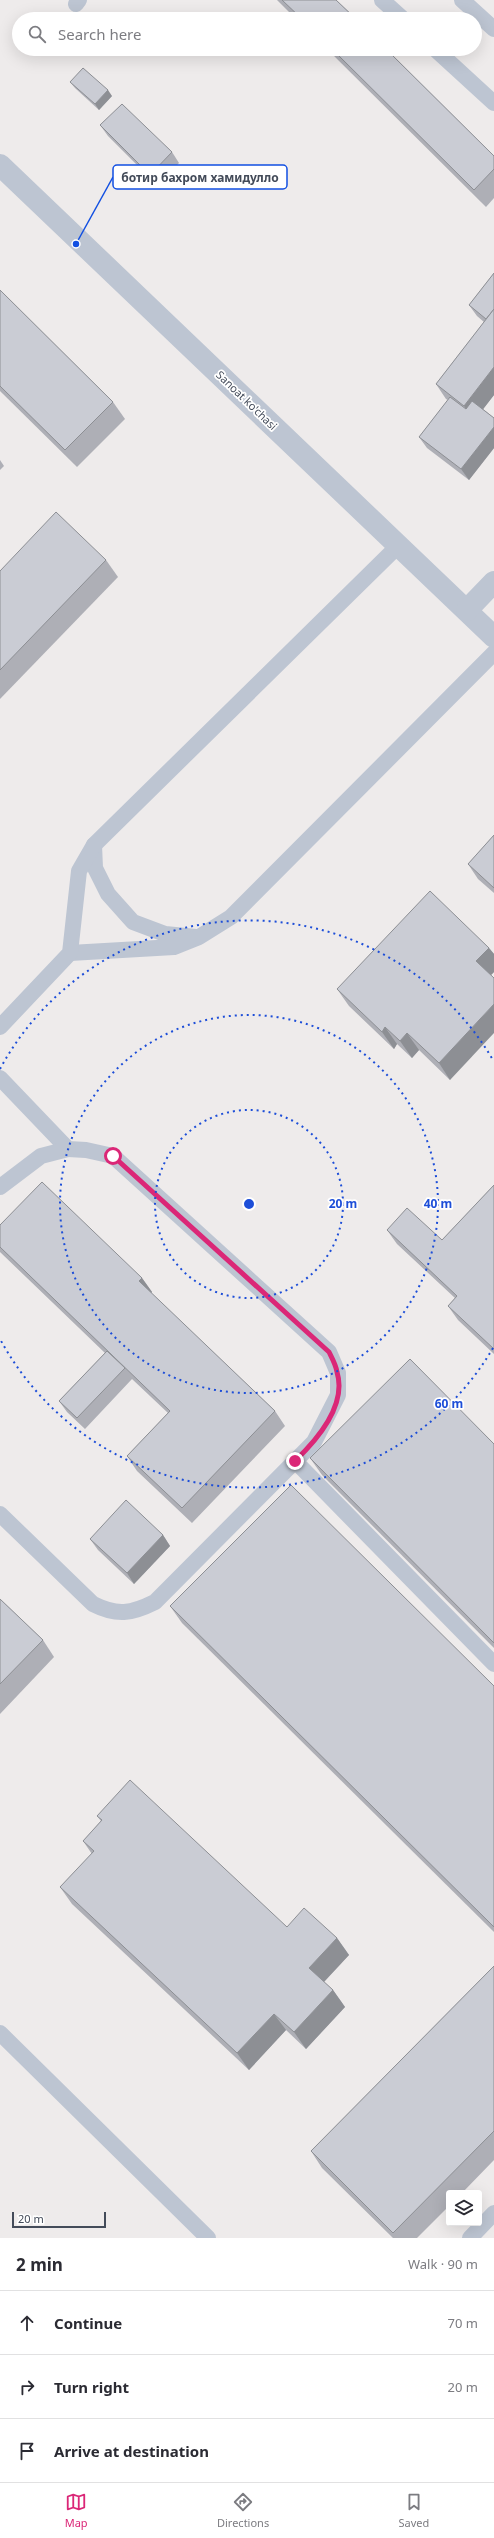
<!DOCTYPE html>
<meta charset="utf-8">
<style>
body{margin:0;font-family:"Noto Sans",sans-serif;background:#f2f2f3;color:#2b2b33}
.controls{position:absolute;right:12px;bottom:12px;display:grid;overflow:hidden;border-radius:4px;box-shadow:0 4px 16px #0002}
.controls button{width:36px;height:36px;display:grid;place-items:center;padding:0;border:0;border-bottom:1px solid #e1e1e2;background:#fff;color:#2b2b33;font:20px sans-serif}
.scale{position:absolute;left:12px;bottom:10px;width:94px;box-sizing:border-box;padding-left:4px;border:2px solid #434b59;border-top:0;font-size:11px;line-height:14px;white-space:nowrap;color:#434b59;-webkit-text-stroke:3px #fff;paint-order:stroke}
.stop{position:absolute;width:12px;height:12px;margin:-9px;border:3px solid #db2777;border-radius:50%;background:#fff}
.stop.end{background:#db2777;border-color:#fff;box-shadow:0 1px 4px #0008}
.list{margin:0;padding:0;list-style:none}
h2{display:flex;justify-content:space-between;align-items:center;height:52px;margin:0;padding:0 16px;font-size:17px}
h2 small{font-size:13px;font-weight:400;color:#7c7c81}
.list li{display:grid;grid-template-columns:26px 1fr auto;gap:12px;align-items:center;box-sizing:border-box;height:64px;padding:0 16px;border-top:1px solid #e1e1e2}
.list b{display:block;font-size:15px;white-space:nowrap}
.list em{font-size:13px;font-style:normal;color:#7c7c81}
.icon{flex:none;width:22px;height:22px;fill:none;stroke:currentColor;stroke-width:2;stroke-linecap:round;stroke-linejoin:round}
.map{position:relative;flex:none;width:494px;height:2238px;overflow:hidden}
.search{position:absolute;background:#fff;box-shadow:0 4px 16px #0002;left:12px;right:12px;top:12px;height:44px;display:flex;align-items:center;gap:10px;box-sizing:border-box;padding:0 14px;border-radius:22px;color:#7c7c81;font-size:15px}
.sheet{height:244px;background:#fff}
nav{display:flex;justify-content:space-around;align-items:center;box-sizing:border-box;height:56px;border-top:1px solid #e1e1e2;background:#fff;font-size:11px;color:#7c7c81}
nav a{display:grid;justify-items:center;gap:2px}
nav .on{color:#db2777}
.map>svg:first-child{display:block}
.lines{fill:none;stroke-linecap:round;stroke-linejoin:round}
.service{stroke:#bdc5d2;stroke-width:16}
.tertiary{stroke:#bdc5d2;stroke-width:22}
.wall{fill:#aeafb6}
.shaded-wall{fill:#8d8f94}
.building{fill:#caccd4;stroke:#8d8f94}
.route{stroke:#db2777;stroke-width:5}
.ring{fill:none;stroke:#1d4ed8;stroke-width:2;stroke-dasharray:2 4}
.labels{text-anchor:middle;dominant-baseline:central;stroke-width:3.5;stroke-linejoin:round;paint-order:stroke}
.street-label{font-size:11px;fill:#434b59;stroke:#fff}
.centre{fill:#1d4ed8;stroke:#fff;stroke-width:2}
.ring-label{font-size:12px;text-anchor:middle;font-weight:bold;fill:#1d4ed8;stroke:#fff;stroke-width:3.5;stroke-linejoin:round;paint-order:stroke}
.leader{fill:none;stroke:#114fe2;stroke-width:1.5}
.callout-dot{fill:#114fe2;stroke:#fff;stroke-width:1.5}
.callout{fill:#fff;stroke:#114fe2;stroke-width:1.5}
.callout-label{font-size:12px;text-anchor:middle;font-weight:bold;fill:#434b59}
</style>
<div class="map">
<svg width="494" height="2238" viewBox="0 0 494 2238">
<rect width="100%" height="100%" fill="#eeebeb"/>
<g class="lines">
<g class="service">
<path d="M382 0 403 19"/>
<path d="M462 0 494 29"/>
<path d="M76 4 79 0"/>
<path d="M435 49 494 103"/>
<path d="M94 845 95 868 108 894 133 922 165 934 196 937"/>
<path d="M70 953 174 947 199 937 231 917 494 653"/>
<path d="M0 1027 70 953 79 871 94 845 399 545"/>
<path d="M0 1078 68 1149 86 1150 113 1156 329 1352 338 1373V1395L314 1442 155 1602C131 1614 117 1616 93 1604L0 1514"/>
<path d="M0 1187 41 1156 68 1149"/>
<path d="M295 1461 494 1664"/>
<path d="M0 2033 208 2238"/>
<path d="M470 2238 494 2213"/>
</g>
<g class="tertiary">
<path d="M0 165 494 637"/>
<path d="M467 610 494 582"/>
</g>
</g>
<g class="wall">
<path d="M277 0H336L356 19H296Z"/>
<path d="M327 49H386L494 156V198L486 207Z"/>
<path d="M70 82 112 96 99 110 75 88Z"/>
<path d="M100 125 172 152 179 163 158 186 108 136Z"/>
<path d="M494 273V395L483 409 494 418V448L469 480 427 448 419 437 448 400 446 399 436 384 484 322 477 316 469 305Z"/>
<path d="M0 290 113 402 125 419 77 467 0 391Z"/>
<path d="M0 460 4 466 0 470Z"/>
<path d="M106 560 118 577 0 699V571Z"/>
<path d="M494 835V893L478 879 468 864Z"/>
<path d="M489 948 494 954V972L491 975 450 1080 419 1050 412 1058 397 1044 394 1049 349 1006 337 989Z"/>
<path d="M494 1185V1354L458 1320 448 1306 455 1298 397 1244 387 1230 442 1240Z"/>
<path d="M0 1225 142 1278 152 1292 151 1293 275 1411 285 1426 192 1523 137 1471 127 1456 168 1413 132 1379 85 1429 67 1412 59 1401 105 1353 0 1252Z"/>
<path d="M494 1444V1648L322 1475 310 1458Z"/>
<path d="M163 1535 170 1546 134 1584 98 1550 90 1539Z"/>
<path d="M0 1599 43 1640 54 1657 0 1714Z"/>
<path d="M170 1606 494 1686V1932L182 1623Z"/>
<path d="M97 1816 287 1927 337 1938 349 1955 324 1982 333 1990 345 2007 306 2049 286 2030 249 2070 72 1904 60 1887 92 1854 83 1841 101 1821Z"/>
<path d="M494 1966V2160L462 2193H449V2206L417 2238H393L322 2168 311 2151Z"/>
</g>
<g class="shaded-wall">
<path d="M108 90 112 96 99 110 95 104Z"/>
<path d="M494 367V395L474 421 464 406Z"/>
<path d="M494 427V448L469 480 461 469Z"/>
<path d="M489 948 494 954V972L488 978 476 961Z"/>
<path d="M494 1004V1033L450 1080 439 1063Z"/>
<path d="M385 1027 397 1044 394 1049 382 1032Z"/>
<path d="M407 1033 419 1050 412 1058 400 1041Z"/>
<path d="M142 1278 152 1292 149 1296 139 1281Z"/>
<path d="M163 1535 170 1546 134 1584 127 1573Z"/>
<path d="M337 1938 349 1955 321 1985 309 1968Z"/>
<path d="M333 1990 345 2007 306 2049 294 2032Z"/>
<path d="M274 2014 286 2030 249 2070 237 2053Z"/>
</g>
<g class="building">
<path d="M282 0H336L356 19H302Z"/>
<path d="M332 49H386L494 156V169L474 190Z"/>
<path d="M83 68 108 90 95 104 70 82Z"/>
<path d="M122 104 172 152 150 175 100 125Z"/>
<path d="M494 273V309L486 319 469 305Z"/>
<path d="M0 290 113 402 65 450 0 386Z"/>
<path d="M494 309V367L464 406 436 384Z"/>
<path d="M450 397 466 409 472 401 494 418V427L461 469 419 437Z"/>
<path d="M56 512 106 560 0 670V571Z"/>
<path d="M494 835V888L468 864Z"/>
<path d="M430 891 489 948 476 961 494 978V1004L439 1063 407 1033 400 1041 385 1027 382 1032 337 989Z"/>
<path d="M42 1182 142 1278 139 1281 275 1411 182 1508 127 1456 170 1411 0 1247V1225Z"/>
<path d="M494 1185V1349L448 1306 457 1296 387 1230 407 1208 442 1240Z"/>
<path d="M107 1351 125 1368 77 1418 59 1401Z"/>
<path d="M410 1359 494 1444V1643L310 1458Z"/>
<path d="M291 1485 494 1686V1927L170 1606Z"/>
<path d="M126 1500 163 1535 127 1573 90 1539Z"/>
<path d="M0 1599 43 1640 0 1684Z"/>
<path d="M130 1780 287 1927 304 1908 337 1938 309 1968 333 1990 294 2032 274 2014 237 2053 60 1887 94 1851 83 1841 102 1820 97 1816Z"/>
<path d="M494 1966V2131L393 2233 311 2151Z"/>
</g>
<g class="lines">
<path class="route" d="M113 1156 329 1352C332 1358 336 1365 337 1372 347 1405 317 1440 295 1461"/>
</g>
<g class="ring">
<circle cx="249" cy="1204" r="94"/>
<circle cx="249" cy="1204" r="189"/>
<path d="M493 1348A283 283 0 0 1 0 1339M0 1069A283 283 0 0 1 493 1060"/>
</g>
<g class="labels">
<g class="street-label">
<text transform="translate(247 400) rotate(44)">Sanoat ko'chasi</text>
</g>
</g>
<circle cx="249" cy="1204" r="6" class="centre"/>
<g class="ring-label">
<text x="343" y="1208">20 m</text>
<text x="438" y="1208">40 m</text>
<text x="449" y="1408">60 m</text>
</g>
<path class="leader" d="M76 244L113 177"/>
<circle class="callout-dot" cx="76" cy="244" r="4"/>
<rect class="callout" x="113" y="165" width="174" height="24" rx="4"/>
<g class="callout-label">
<text x="200" y="182">ботир бахром хамидулло</text>
</g>
</svg>
<div class="controls">
<button><svg class="icon" aria-label="layers" viewBox="0 0 24 24"><path d="M12 4l9 5-9 5-9-5zM3 14l9 5 9-5"/></svg></button>
</div>
<div class="scale">20 m</div>
<div class="stop" style="left:113px;top:1156px"></div>
<div class="stop end" style="left:295px;top:1461px"></div>
<div class="search"><svg class="icon" aria-label="search" viewBox="0 0 24 24"><circle cx="10" cy="10" r="6"/><path d="M15 15l6 6"/></svg>Search here</div>
</div>
<section class="sheet">
<h2>2 min<small>Walk · 90 m</small></h2>
<ul class="list">
<li><svg class="icon" aria-label="ahead" viewBox="0 0 24 24"><path d="M12 20V5M6 11l6-6 6 6"/></svg><div><b>Continue</b></div><em>70 m</em></li>
<li><svg class="icon" aria-label="right" viewBox="0 0 24 24"><path d="M7 20v-9h11M14 6l5 5-5 5"/></svg><div><b>Turn right</b></div><em>20 m</em></li>
<li><svg class="icon" aria-label="arrive" viewBox="0 0 24 24"><path d="M6 21V4h12l-3 4 3 4H6"/></svg><div><b>Arrive at destination</b></div></li>
</ul>
</section>
<nav>
<a class="on"><svg class="icon" aria-label="map" viewBox="0 0 24 24"><path d="M3 6l6-2 6 2 6-2v14l-6 2-6-2-6 2zM9 4v14M15 6v14"/></svg>Map</a>
<a><svg class="icon" aria-label="directions" viewBox="0 0 24 24"><path d="M12 3l9 9-9 9-9-9zM9 14v-3h6M13 9l2 2-2 2"/></svg>Directions</a>
<a><svg class="icon" aria-label="saved" viewBox="0 0 24 24"><path d="M7 4h10v16l-5-4-5 4z"/></svg>Saved</a>
</nav>
